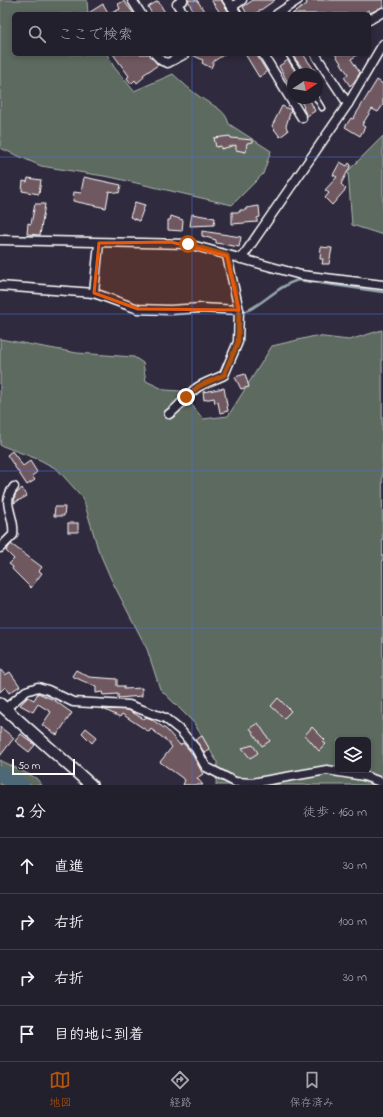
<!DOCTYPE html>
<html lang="ja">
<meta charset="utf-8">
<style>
body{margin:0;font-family:"Indie Flower","Klee One",sans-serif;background:#2f2d3a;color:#f1f3f6}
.controls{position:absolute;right:12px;bottom:12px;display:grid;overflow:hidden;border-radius:6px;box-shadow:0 2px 6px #0003}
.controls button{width:36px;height:36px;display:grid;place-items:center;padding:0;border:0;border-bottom:1px solid #403e4a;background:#23202e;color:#f1f3f6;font:20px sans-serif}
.compass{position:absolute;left:287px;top:68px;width:36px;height:36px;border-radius:50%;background:#23202e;box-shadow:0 2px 6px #0003;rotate:78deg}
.scale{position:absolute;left:12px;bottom:10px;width:63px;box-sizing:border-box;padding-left:4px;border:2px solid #fff;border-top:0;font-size:11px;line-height:14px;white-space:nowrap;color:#fff;-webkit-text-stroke:3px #2f2a3d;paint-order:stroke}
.stop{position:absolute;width:12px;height:12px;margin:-9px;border:3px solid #b45309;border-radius:50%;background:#fff}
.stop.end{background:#b45309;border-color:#fff;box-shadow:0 1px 4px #0008}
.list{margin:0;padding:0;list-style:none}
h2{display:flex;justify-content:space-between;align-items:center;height:52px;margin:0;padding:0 16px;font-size:17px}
h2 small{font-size:13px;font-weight:400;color:#a3a3aa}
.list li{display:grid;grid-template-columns:26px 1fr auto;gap:12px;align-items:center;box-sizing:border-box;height:56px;padding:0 16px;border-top:1px solid #403e4a}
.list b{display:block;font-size:15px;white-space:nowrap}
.list em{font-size:13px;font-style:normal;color:#a3a3aa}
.icon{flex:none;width:22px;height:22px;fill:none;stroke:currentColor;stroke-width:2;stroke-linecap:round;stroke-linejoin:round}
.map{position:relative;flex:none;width:383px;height:785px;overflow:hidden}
.search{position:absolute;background:#23202e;box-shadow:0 2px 6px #0003;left:12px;right:12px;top:12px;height:44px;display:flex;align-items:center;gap:10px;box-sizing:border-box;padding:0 14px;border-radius:6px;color:#a3a3aa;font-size:15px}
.sheet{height:276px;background:#23202e}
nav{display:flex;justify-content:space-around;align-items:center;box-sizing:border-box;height:56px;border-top:1px solid #403e4a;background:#23202e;font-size:11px;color:#a3a3aa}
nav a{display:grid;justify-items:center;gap:2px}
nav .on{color:#b45309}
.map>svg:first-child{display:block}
.green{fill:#5d6b61;stroke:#aeb5b0;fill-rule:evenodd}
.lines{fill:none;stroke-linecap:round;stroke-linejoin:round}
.stream{stroke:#95a4ad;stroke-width:2.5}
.river{stroke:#4e6777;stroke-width:15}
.building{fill:#6f5861;stroke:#fff}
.service-casing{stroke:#fff;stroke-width:7}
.minor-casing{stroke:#fff;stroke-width:11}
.secondary-casing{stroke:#fff;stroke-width:14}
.service{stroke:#2f2a3d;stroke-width:4}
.minor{stroke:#2f2a3d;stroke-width:8}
.secondary{stroke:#2f2a3d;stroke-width:11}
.route{stroke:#b45309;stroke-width:5}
.marked{fill:#e8590c;fill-opacity:0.2;stroke:#e8590c;stroke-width:3;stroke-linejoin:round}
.grid{fill:none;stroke:#4a71e0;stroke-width:1;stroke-opacity:0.55}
</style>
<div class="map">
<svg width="383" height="785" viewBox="0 0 383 785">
<rect width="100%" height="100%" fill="#2f2a3d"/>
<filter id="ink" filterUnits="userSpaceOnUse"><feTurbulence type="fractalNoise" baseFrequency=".025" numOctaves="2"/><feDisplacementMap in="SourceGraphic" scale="8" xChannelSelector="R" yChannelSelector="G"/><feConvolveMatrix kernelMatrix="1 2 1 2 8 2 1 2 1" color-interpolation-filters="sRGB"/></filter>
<g filter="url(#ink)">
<g class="green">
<path d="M0 0H87L88 14H14V54H107L114 67 134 91 173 74C182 82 190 90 200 97 212 106 225 108 229 124L271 151 263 174 232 205 110 177 41 166 0 148Z"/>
<path d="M383 136V235L352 225 348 171Z"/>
<path d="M382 330 383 785H216L217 762 194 723 160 689 147 649 111 579 98 549 83 498 57 469 40 460 0 445V339L77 353 134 357 143 363 146 381 165 390 181 391 203 419 228 416 272 346 315 336 349 340ZM338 740H368V770H338Z"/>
<path d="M0 760 36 778 42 785H0Z"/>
</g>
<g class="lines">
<g class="stream">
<path d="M85 296 103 300"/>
<path d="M144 313H157"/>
<path d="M222 313C256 319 268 289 298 280L383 292"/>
</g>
<path class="river" d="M0 774 21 785"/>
</g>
<g class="building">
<path d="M188 0H197L206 14H194Z"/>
<path d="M211 0H221L230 14H221Z"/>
<path d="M253 0H275L255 14H247L243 7Z"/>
<path d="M309 0H383V7L370 13 368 10 363 14H292L307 4 306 2Z"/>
<path d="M124 1 134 14H109L120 9 118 4Z"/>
<path d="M158 1 166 14H152L148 7Z"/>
<path d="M103 4 109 14H87Z"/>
<path d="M113 54H150L158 65 143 75 144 77 137 83 135 80 131 84 127 78 129 76Z"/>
<path d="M190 54H225L214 61 211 68 202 63 203 60Z"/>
<path d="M245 54H256L267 72 259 77Z"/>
<path d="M296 54H303L317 74H304L305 71 293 56Z"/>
<path d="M335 54H359L351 59 360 73 354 82 350 86 344 77 348 74Z"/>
<path d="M288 60 296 72 293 74V92L279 66Z"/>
<path d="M377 80 383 84V105L378 112 372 109 362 125 365 127 360 136 345 127 351 118 353 119Z"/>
<path d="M299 98H309L315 111 307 116 303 108 304 107Z"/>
<path d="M282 106 291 110 286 126 288 131 280 137 272 126Z"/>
<path d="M230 136 231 138 253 140V142L247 143 246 152 236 150V145L221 149V146L216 147 214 138Z"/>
<path d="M340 162 347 166 349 163 351 165 341 184 346 189 332 205 325 198 329 193 325 190 337 177 333 175Z"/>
<path d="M84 177 121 185 119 193 109 191 106 208 73 201 74 192 81 193Z"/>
<path d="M28 178 41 180 39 194 22 191 23 181 27 182Z"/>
<path d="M135 202 145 205 139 221 130 217Z"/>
<path d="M35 204H45L40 235 27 234 28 223 31 224Z"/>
<path d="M259 206 260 217 257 218V222L232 224V212H240V210H246V208Z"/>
<path d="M192 214 215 218 214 225 190 226Z"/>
<path d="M171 216 183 220 182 231 168 230V220H170Z"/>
<path d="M202 231 241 237 239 247 216 243V240L202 236Z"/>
<path d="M321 247 332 248 329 264H322L323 259H320Z"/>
<path d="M245 374 249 387 241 389 235 377Z"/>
<path d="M224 388 228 411 220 413 218 402 215 403 214 398 204 400 203 392Z"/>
<path d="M12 451 23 466 30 461 37 472 32 476 35 480 27 485 7 455Z"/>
<path d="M22 488 27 496 14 503 15 495Z"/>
<path d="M55 507H65L64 516H54Z"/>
<rect x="68" y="523" width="10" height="9"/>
<path d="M11 544 42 567 39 571 42 573 31 588 12 569 13 567 9 564 14 559 6 551Z"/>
<path d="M0 669 5 675 10 672 20 686 9 693 5 687 0 692Z"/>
<path d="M76 670 89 677 117 679V686H124V689L142 688V696L118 698V694L103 695 102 692 96 693V687L72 676Z"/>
<path d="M38 693 54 700 72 713 57 735 42 725 51 712 38 704 33 712 20 705 28 697 34 700Z"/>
<path d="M278 698 291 711 284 718 271 706Z"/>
<path d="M103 709 128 710 144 719 146 717 151 719 167 730 180 745 183 743 191 752 203 774 197 778 203 785H183L185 780 160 762 172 747 167 741 151 729 149 732 122 714 120 717Z"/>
<path d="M258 723 270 741 262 746 250 728Z"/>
<path d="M0 727 14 738 0 756Z"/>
<path d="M312 727 325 740 323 742 326 744 319 751 305 735Z"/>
<path d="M86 728 97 737 92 743 82 733Z"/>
<path d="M21 734 35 745 29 752 15 741Z"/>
<path d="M202 736 210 750 205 753 195 740Z"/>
<path d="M253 745 258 753 250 758 242 748Z"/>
</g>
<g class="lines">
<defs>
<g id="service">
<path d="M288 54 301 74"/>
<path d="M316 98 322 108"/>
</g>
<g id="minor">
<path d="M132 0 141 14"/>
<path d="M183 0 177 4 184 14"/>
<path d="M227 0 237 14"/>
<path d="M232 7 242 0"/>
<path d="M277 14 298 0"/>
<path d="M369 20 383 12"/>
<path d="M155 54 162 61 168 63 185 54"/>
<path d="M263 54 302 118"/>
<path d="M315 54 348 104"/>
<path d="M0 240 188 244 301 275 383 285"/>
<path d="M241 259 348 104 383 44"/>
<path d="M0 286 94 293 138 309 170 310 201 308 239 310"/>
<path d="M94 293 99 243"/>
<path d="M169 414C180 407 187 394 198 387 206 382 216 379 224 375L238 342 239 310 227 256"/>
<path d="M0 548 13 535C16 516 0 504 14 487"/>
<path d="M5 709 26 691 38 687 48 690 73 702 129 705 165 718 181 731 196 749 206 767 235 782 252 783 327 770 364 776 383 783"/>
</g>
<path id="secondary" d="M0 704 91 785"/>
</defs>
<use href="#service" class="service-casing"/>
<use href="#minor" class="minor-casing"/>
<use href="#secondary" class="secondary-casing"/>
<use href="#service" class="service"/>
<use href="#minor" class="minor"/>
<use href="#secondary" class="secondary"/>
</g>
</g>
<g class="lines" filter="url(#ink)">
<path class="route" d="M186 397 199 386 224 375 238 342 239 310 227 256 188 244"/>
</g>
<path class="marked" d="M171 242 227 256 239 310 138 309 94 293 99 243Z"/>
<path class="grid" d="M192 0V14M192 54V785M0 157H383M0 314H383M0 471H383M0 628H383"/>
</svg>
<div class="controls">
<button><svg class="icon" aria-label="layers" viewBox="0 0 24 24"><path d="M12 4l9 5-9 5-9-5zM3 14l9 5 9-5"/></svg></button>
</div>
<svg class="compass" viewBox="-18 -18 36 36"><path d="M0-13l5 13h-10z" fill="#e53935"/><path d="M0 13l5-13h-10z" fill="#a3a3aa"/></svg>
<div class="scale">50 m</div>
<div class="stop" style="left:188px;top:244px"></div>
<div class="stop end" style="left:186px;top:397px"></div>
<div class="search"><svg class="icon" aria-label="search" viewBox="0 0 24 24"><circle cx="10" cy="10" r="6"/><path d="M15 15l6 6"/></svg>ここで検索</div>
</div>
<section class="sheet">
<h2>2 分<small>徒歩 · 160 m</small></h2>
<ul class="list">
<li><svg class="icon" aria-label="ahead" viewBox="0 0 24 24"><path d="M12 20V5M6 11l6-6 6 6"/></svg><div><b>直進</b></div><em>30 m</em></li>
<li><svg class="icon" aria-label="right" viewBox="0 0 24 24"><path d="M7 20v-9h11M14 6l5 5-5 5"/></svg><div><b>右折</b></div><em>100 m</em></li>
<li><svg class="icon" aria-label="right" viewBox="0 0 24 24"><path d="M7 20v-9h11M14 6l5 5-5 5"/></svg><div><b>右折</b></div><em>30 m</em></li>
<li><svg class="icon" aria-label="arrive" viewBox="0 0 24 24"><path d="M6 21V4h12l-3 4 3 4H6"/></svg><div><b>目的地に到着</b></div></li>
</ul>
</section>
<nav>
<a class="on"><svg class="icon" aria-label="map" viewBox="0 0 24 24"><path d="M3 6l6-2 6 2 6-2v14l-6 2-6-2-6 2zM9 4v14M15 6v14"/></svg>地図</a>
<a><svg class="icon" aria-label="directions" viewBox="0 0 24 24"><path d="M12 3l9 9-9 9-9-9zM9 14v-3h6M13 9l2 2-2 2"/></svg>経路</a>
<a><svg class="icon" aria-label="saved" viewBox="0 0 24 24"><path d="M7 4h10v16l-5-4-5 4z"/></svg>保存済み</a>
</nav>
